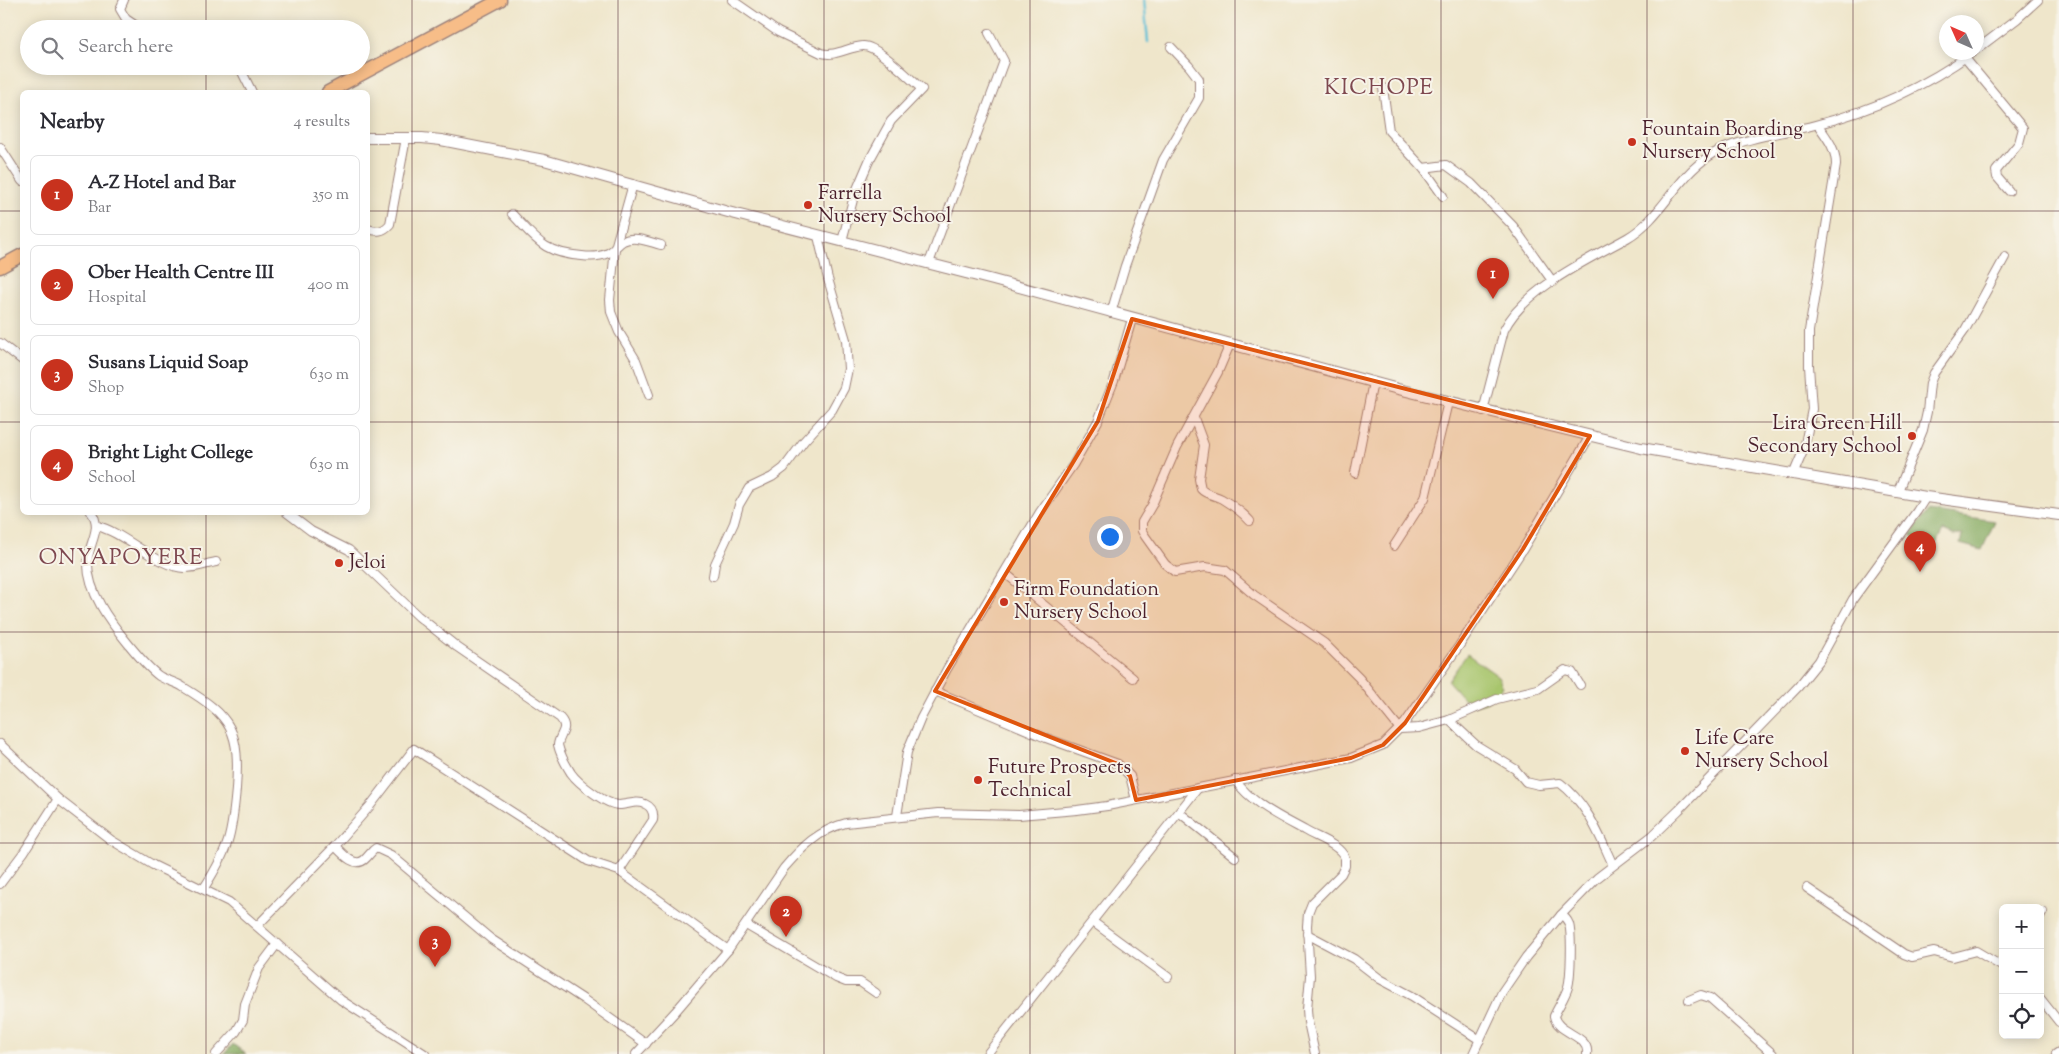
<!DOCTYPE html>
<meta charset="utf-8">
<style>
body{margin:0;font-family:"Sorts Mill Goudy",serif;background:#f7f7f7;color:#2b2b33}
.controls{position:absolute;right:15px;bottom:15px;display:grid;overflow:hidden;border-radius:8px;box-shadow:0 2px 12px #0003}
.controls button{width:45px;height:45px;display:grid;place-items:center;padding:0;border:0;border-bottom:1px solid #e1e1e2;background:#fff;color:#2b2b33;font:25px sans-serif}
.compass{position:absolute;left:1939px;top:15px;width:45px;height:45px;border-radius:50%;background:#fff;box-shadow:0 2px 12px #0003;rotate:315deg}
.you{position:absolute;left:1109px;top:536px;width:18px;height:18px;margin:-12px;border:4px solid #fff;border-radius:50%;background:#1a73e8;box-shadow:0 0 0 8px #1a73e833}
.badge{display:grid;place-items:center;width:32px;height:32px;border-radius:50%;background:#c8321e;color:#fff;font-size:16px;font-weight:700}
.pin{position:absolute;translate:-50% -41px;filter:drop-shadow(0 1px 2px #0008)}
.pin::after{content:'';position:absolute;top:26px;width:18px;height:15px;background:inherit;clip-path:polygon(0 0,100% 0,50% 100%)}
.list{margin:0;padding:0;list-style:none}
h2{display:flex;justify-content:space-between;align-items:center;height:65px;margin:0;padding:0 20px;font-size:21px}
h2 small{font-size:16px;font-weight:400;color:#7c7c81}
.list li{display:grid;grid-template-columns:32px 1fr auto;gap:15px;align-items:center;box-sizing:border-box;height:80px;margin:0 10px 10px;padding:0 10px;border:1px solid #e1e1e2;border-radius:8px}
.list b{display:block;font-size:19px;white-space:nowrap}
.list p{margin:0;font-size:16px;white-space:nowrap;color:#7c7c81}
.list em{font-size:16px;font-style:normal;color:#7c7c81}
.icon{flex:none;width:28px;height:28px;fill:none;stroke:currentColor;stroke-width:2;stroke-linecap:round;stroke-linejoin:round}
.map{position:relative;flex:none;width:2059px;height:1054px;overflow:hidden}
.search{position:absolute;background:#fff;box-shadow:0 2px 12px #0003;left:20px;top:20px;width:350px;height:55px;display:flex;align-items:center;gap:12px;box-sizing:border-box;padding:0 18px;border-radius:28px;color:#7c7c81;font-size:19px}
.panel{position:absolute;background:#fff;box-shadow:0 2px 12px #0003;left:20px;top:90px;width:350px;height:425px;border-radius:8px}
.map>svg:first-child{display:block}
.green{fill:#a7c56c;stroke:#78724c}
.forest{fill:#85aa60;stroke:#686446}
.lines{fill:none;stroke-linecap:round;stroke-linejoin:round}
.stream{stroke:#5abfd7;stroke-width:2.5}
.minor-casing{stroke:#9c827b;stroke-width:10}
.tertiary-casing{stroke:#9c827b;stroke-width:12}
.primary-casing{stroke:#9c827b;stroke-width:15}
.minor{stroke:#fff;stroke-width:8}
.tertiary{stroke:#fff;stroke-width:10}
.primary{stroke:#f7bd88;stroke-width:12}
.marked{fill:#e0560e;fill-opacity:0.2;stroke:#e0560e;stroke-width:4;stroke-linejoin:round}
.grid{fill:none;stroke:#4a1f2b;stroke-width:1;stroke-opacity:0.55}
.poi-dot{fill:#c8321e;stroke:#f7f3e8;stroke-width:2}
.labels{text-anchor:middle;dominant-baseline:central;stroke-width:4;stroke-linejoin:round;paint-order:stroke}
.poi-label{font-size:20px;fill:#4a1f2b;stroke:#f7f3e8;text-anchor:start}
.quarter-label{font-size:22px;letter-spacing:1px;fill:#7e484f;stroke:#f7f3e8}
</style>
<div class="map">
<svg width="2059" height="1054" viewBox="0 0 2059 1054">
<rect width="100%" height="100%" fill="#f7f3e8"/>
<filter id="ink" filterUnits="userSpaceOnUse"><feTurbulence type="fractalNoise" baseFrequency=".02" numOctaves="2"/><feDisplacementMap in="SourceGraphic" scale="10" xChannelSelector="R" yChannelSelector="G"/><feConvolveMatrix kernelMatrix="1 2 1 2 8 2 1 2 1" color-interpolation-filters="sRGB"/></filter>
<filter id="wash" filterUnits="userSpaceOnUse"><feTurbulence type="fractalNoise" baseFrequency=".0096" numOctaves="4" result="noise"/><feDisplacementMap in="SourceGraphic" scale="20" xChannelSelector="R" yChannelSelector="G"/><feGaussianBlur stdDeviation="1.12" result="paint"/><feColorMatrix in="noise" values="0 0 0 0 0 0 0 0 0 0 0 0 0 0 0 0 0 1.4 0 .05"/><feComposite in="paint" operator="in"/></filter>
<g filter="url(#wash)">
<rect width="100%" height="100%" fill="#efe6cb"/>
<path class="green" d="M1467 654 1498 676 1503 687 1486 702 1470 706 1448 681Z"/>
<g class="forest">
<path d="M1928 511 1995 521 1982 550 1960 544 1962 535H1953L1943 531 1935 546 1910 535Z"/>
<path d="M233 1044 246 1054H224Z"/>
</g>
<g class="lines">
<path class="stream" d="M1144 0 1148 42"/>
</g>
</g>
<g filter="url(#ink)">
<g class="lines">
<defs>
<g id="minor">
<path d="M124 0 120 9 126 19 141 29"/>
<path d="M732 0 778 32 821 53C836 57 848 47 863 46 877 45 910 79 922 89L891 121 869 161 854 196 842 241"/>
<path d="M1976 50 2017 19 2038 0"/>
<path d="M1965 58 2023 128 2019 143 1996 171 1997 177 2009 191"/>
<path d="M239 66 252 92"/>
<path d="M1383 88 1389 131 1423 168 1443 196"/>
<path d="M0 147 22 181"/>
<path d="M1423 168 1446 165 1471 183 1513 226 1553 282"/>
<path d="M633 184 615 248 610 300 611 312 619 332 636 360 649 395"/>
<path d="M512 214C537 240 543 253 582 256 590 257 600 257 608 253 614 250 618 244 623 241 634 235 649 242 661 245"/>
<path d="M368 229C377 232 383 232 390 224L406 138"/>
<path d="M929 263 1004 61 989 33"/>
<path d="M1111 313 1125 266 1163 160 1199 98V79L1189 66 1171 47"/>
<path d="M0 343 22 360"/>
<path d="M1230 344 1218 372 1177 447 1152 505 1142 522V531L1145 536 1165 564 1175 572 1205 567 1225 570 1254 595 1324 643 1359 678 1400 729 1419 728 1449 720 1476 745 1515 769 1526 782 1539 785 1560 783C1587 803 1599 835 1613 865"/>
<path d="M1483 411 1504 330C1523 290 1589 259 1627 238 1664 217 1678 170 1720 150 1748 137 1785 133 1815 125 1871 111 1926 86 1973 52"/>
<path d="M1194 418 1204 445 1199 479 1201 489C1206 495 1215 495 1222 499 1232 505 1243 513 1250 521"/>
<path d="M1355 473 1373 382"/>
<path d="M1793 475 1804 449 1812 409 1809 366V331L1836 165C1836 148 1827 138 1818 125"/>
<path d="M1898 491 1923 430 1927 412 1930 383 1934 373 1965 330 2005 257"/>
<path d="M91 512C103 527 89 543 88 559 87 575 93 592 101 606 111 624 143 664 159 676 167 681 176 682 183 687 233 717 240 732 236 789 232 835 229 849 204 888"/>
<path d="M286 512 311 531 349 550 418 616 457 647 560 718C570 729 559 734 558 745 560 754 566 765 571 773 578 783 606 805 619 805 627 805 637 800 645 804 652 807 654 813 653 820L619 871"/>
<path d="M97 526C124 532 158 568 185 568 195 568 206 564 216 562"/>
<path d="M1394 546 1425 498 1448 402"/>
<path d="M1005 573 1133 678"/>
<path d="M713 576 715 564 734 523 739 505 749 488 772 477 784 468 804 441 832 410 844 388 848 369 846 340 828 279 818 236"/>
<path d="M935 691 1046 738 1118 764 1130 776 1136 800"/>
<path d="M1449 720 1497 699 1538 689 1565 670 1572 672 1580 685"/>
<path d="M0 744 58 799 111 840 153 865 229 902 341 1000 425 1054"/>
<path d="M1235 780C1251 803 1280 817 1304 830 1317 838 1339 844 1345 858V866L1341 874 1312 903 1308 913 1307 926 1310 976 1307 1009 1308 1022 1315 1054"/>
<path d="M1180 813 1235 857"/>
<path d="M897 816 907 752 921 718 947 669 1040 512 1073 465 1098 421 1114 381 1132 319"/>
<path d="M335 846C342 853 354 868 364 860 369 856 371 851 376 848L391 855 491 939 583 999 646 1044"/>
<path d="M0 884 24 852 58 799"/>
<path d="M1807 888 1904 954 1912 957 1934 952 1953 957 1976 951 2003 967"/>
<path d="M2040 917 2043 912"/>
<path d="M1093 922 1168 977"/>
<path d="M746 925 836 978 846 982H860L876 993"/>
<path d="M257 926 335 846 370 806 414 749 579 855 588 861 619 871 728 950"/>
<path d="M1307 934 1354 959 1380 979 1412 996 1480 1040"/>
<path d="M2040 998 2059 1022"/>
<path d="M1689 1000 1701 995 1710 998 1773 1054"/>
<path d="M216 1054 236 1032 243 1020 245 1004 259 968 277 944"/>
<path d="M636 1054 675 1012 728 950 784 868C802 847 819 830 846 823L938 813 1019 815 1077 810 1107 806 1351 758 1383 745 1405 723 1459 646 1523 549 1590 436"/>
<path d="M987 1054 1198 788"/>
<path d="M1473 1054 1502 992 1526 957 1561 915"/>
<path d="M1587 1054C1590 1035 1557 1034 1554 1016 1558 1007 1565 997 1568 987 1571 976 1572 935 1569 924 1567 919 1565 917 1561 915L1597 878 1652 836 1679 810 1798 687 1819 661 1853 599 1917 511 1926 497"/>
<path d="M2056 1054 2059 1052"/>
</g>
<path id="tertiary" d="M368 138H422L441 140 544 160 728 212 993 280 1398 389 1641 448 1926 497 2059 515"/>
<g id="primary">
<path d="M328 92 500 0"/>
<path d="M0 267 22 255"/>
</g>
</defs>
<use href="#minor" class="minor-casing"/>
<use href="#tertiary" class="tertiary-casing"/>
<use href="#primary" class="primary-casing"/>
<use href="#minor" class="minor"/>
<use href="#tertiary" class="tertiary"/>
<use href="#primary" class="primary"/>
</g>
</g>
<path class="marked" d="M1132 319 1590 436 1523 549 1405 723 1383 745 1351 758 1136 800 1130 776 1118 764 935 691 1098 421Z"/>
<path class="grid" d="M206 0V29M412 0V1054M618 0V1054M824 0V1054M1030 0V1054M1235 0V1054M1441 0V1054M1647 0V1054M1853 0V1054M206 66V92M0 211H22M368 211H2059M0 422H22M368 422H2059M206 512V1054M0 632H2059M0 843H2059"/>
<g class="poi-dot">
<circle cx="1632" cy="142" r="5"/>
<circle cx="808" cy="205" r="5"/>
<circle cx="1912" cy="436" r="5"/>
<circle cx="339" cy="563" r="5"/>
<circle cx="1004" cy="602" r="5"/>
<circle cx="1685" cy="751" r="5"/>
<circle cx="978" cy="780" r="5"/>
</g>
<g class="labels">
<g class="poi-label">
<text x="1642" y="130">Fountain Boarding<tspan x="1642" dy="23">Nursery School</tspan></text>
<text x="818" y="194">Farrella<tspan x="818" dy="23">Nursery School</tspan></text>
<text x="1902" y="424" text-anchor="end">Lira Green Hill<tspan x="1902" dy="23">Secondary School</tspan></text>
<text x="349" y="563">Jeloi</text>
<text x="1014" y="590">Firm Foundation<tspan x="1014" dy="23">Nursery School</tspan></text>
<text x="1695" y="739">Life Care<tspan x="1695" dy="23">Nursery School</tspan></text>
<text x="988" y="768">Future Prospects<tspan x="988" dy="23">Technical</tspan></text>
</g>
<g class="quarter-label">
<text x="1379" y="89">KICHOPE</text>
<text x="121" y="559">ONYAPOYERE</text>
</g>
</g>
</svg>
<div class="controls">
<button>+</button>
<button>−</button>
<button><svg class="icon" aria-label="locate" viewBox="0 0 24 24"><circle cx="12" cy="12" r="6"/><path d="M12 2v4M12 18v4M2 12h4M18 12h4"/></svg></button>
</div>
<svg class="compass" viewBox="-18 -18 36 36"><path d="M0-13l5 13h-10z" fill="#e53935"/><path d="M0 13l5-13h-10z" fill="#7c7c81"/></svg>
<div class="you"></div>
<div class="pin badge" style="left:1493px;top:299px">1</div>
<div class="pin badge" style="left:786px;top:937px">2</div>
<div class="pin badge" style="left:435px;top:967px">3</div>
<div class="pin badge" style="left:1920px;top:572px">4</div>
<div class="search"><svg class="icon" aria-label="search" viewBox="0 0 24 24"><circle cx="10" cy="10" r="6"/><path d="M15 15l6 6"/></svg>Search here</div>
<section class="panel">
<h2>Nearby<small>4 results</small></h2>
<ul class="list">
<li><span class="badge">1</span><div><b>A-Z Hotel and Bar</b><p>Bar</p></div><em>350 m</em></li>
<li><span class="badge">2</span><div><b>Ober Health Centre III</b><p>Hospital</p></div><em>400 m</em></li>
<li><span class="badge">3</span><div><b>Susans Liquid Soap</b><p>Shop</p></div><em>630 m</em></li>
<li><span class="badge">4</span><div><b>Bright Light College</b><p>School</p></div><em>630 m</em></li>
</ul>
</section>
</div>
